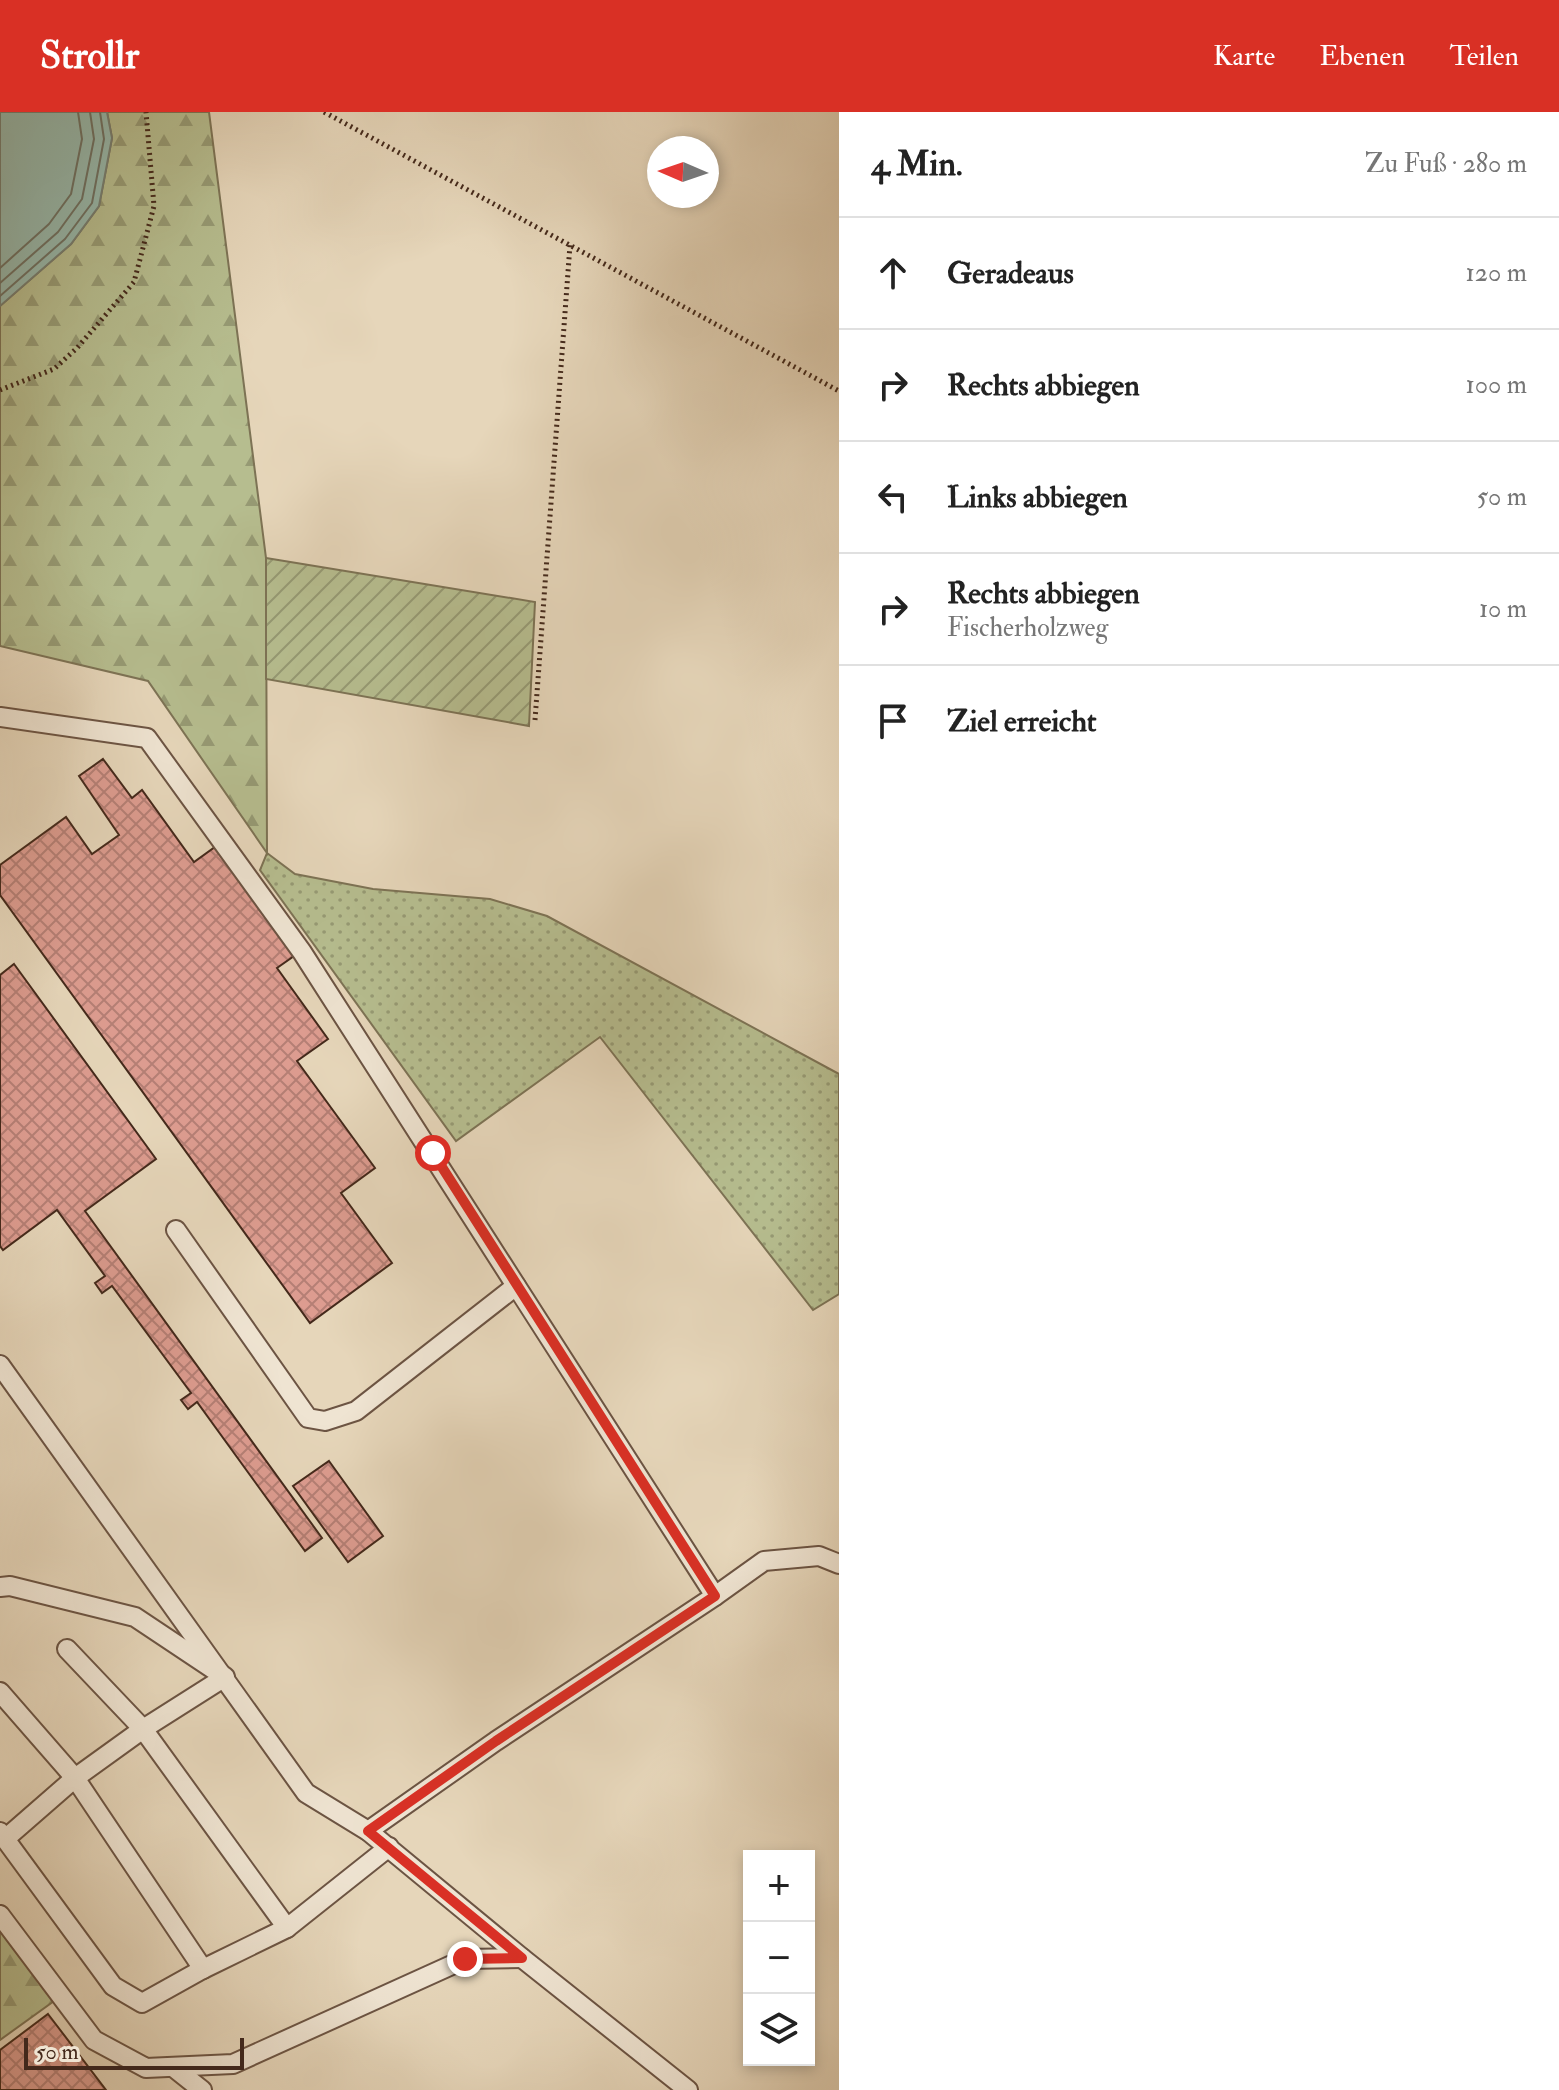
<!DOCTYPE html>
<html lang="de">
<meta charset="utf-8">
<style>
body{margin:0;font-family:"IM FELL Double Pica",serif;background:#f6f6f6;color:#222}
.controls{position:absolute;right:24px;bottom:24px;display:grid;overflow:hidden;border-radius:0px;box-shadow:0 4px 12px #0003}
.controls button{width:72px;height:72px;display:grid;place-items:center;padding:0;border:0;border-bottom:2px solid #e0e0e0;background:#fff;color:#222;font:40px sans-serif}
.compass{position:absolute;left:647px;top:24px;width:72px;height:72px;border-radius:50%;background:#fff;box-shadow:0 4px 12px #0003;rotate:272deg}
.scale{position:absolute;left:24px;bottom:20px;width:220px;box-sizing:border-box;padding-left:8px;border:4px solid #44291b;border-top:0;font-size:22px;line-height:28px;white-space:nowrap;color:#44291b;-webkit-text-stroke:6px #efe4d2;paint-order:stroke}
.stop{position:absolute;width:24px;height:24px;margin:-18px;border:6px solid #d93025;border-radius:50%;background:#fff}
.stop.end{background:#d93025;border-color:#fff;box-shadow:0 2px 8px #0008}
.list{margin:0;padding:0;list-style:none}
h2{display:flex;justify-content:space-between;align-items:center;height:104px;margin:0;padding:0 32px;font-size:34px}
h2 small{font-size:26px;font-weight:400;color:#767676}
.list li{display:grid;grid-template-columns:52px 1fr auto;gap:24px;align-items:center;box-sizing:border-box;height:112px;padding:0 32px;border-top:2px solid #e0e0e0}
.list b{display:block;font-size:30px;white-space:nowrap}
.list p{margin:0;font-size:26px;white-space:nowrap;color:#767676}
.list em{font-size:26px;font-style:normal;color:#767676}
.icon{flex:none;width:44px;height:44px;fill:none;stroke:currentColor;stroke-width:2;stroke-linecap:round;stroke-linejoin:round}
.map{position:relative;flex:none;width:839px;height:1978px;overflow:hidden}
header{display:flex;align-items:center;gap:48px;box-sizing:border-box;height:112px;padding:0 40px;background:#d93025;color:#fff}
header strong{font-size:38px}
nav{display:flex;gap:44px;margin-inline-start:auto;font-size:28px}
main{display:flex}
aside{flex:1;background:#fff}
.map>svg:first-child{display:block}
.grass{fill:url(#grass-dots);stroke:#7d7355;stroke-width:2}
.forest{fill:url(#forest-firs);stroke:#7d7355;stroke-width:2}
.garden{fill:url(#garden-furrows);stroke:#7d7355;stroke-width:2}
.water{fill:#96b9ad;stroke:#757f73;stroke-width:2}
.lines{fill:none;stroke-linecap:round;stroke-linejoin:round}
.shore{stroke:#6d7164;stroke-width:2}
.building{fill:url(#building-cross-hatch);stroke:#44291b;stroke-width:2}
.lane-casing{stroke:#6c5443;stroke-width:22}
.path{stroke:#44291b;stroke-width:5;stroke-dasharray:2 4;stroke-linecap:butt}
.lane{stroke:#efe4d2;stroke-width:18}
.route{stroke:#d93025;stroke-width:10}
</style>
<header>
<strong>Strollr</strong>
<nav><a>Karte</a><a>Ebenen</a><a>Teilen</a></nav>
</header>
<main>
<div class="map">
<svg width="839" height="1978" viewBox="0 0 839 1978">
<defs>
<pattern id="grass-dots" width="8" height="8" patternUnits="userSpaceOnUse" patternTransform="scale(2)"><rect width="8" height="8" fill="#b6bd8f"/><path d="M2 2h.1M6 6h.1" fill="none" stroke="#969a74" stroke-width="1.8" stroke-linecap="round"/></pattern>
<pattern id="forest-firs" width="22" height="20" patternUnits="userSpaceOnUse" patternTransform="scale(2)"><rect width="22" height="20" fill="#b6bd8f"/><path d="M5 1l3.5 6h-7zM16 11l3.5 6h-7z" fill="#969a74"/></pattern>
<pattern id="garden-furrows" width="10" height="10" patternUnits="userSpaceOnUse" patternTransform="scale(2)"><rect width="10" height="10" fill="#b6bd8f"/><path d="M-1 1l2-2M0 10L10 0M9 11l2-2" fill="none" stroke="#969a74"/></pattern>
<pattern id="building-cross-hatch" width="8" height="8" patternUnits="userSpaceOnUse" patternTransform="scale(2)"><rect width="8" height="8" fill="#dd9c90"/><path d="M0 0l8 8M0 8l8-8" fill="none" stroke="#b57f75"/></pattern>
</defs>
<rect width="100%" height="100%" fill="#e6d6ba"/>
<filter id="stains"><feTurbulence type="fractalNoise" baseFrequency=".0025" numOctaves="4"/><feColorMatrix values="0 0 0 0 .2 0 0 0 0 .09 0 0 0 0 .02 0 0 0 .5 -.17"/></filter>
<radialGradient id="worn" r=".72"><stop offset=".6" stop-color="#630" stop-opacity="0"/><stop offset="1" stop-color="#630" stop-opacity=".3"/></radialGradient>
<path class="grass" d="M267 741 295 762 373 777 490 787 547 804 839 962V1182L813 1198 600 925 456 1029 260 758Z"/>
<g class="forest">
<path d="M107 0H209L266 446 267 741 148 569 0 534V194L71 132 99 94 112 26Z"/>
<path d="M0 1819 54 1889 0 1928Z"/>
</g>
<path class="garden" d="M266 446 535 490 529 614 266 567Z"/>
<path class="water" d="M0 0H107L112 26 99 94 71 132 0 194Z"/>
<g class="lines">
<g class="shore">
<path d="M0 156 49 112 71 82 82 27 78 0"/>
<path d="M0 171 58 120 82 87 94 27 90 0"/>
<path d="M0 184 65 127 92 91 104 27 100 0"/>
</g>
</g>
<g class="building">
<path d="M103 647 132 686 142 678 194 750 215 735 294 844 277 856 328 927 297 949 375 1056 341 1081 392 1151 310 1211 0 783V753L66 705 92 742 119 723 79 664Z"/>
<path d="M14 852 156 1047 85 1099 322 1426 305 1439 197 1290 188 1297 181 1288 191 1281 112 1174 102 1181 95 1171 105 1164 57 1098 3 1138 0 1134V863Z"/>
<path d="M329 1349 383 1424 348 1450 293 1374Z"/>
<path d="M48 1902 106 1978H0V1938Z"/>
</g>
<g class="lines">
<defs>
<g id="lane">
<path d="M0 605 147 626 302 840 715 1484 496 1629 368 1719"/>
<path d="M176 1118 308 1306 325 1309 356 1299 516 1174"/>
<path d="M0 1253 306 1681 368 1719 522 1846 688 1978"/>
<path d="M0 1475 10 1474 135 1505 225 1565 143 1617 75 1666 5 1727"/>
<path d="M715 1484 764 1449 819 1444 839 1452"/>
<path d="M67 1537 143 1617 287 1816"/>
<path d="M0 1580 75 1666 203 1857"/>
<path d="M0 1720 113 1874 142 1891 203 1857 287 1816 389 1735"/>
<path d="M0 1803 94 1928 146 1956 233 1952 465 1847 522 1846"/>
<path d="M173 1955 202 1978"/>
</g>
</defs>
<use href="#lane" class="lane-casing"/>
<g class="path">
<path d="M324 0 839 279"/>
<path d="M0 278 54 257 77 236 134 170 154 94 146 0"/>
<path d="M535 608 570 133"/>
</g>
<use href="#lane" class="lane"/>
</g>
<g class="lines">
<path class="route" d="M433 1041 715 1484 496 1629 368 1719 522 1846 465 1847"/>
</g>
<rect width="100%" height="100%" filter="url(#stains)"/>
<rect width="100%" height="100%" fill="url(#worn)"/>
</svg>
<div class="controls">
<button>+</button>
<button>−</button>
<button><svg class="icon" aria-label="layers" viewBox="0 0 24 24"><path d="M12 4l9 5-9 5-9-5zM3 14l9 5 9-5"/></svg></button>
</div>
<svg class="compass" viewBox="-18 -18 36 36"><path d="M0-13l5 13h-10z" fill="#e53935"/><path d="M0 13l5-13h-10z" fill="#767676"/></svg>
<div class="scale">50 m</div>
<div class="stop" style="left:433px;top:1041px"></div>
<div class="stop end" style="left:465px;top:1847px"></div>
</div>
<aside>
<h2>4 Min.<small>Zu Fuß · 280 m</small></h2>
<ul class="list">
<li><svg class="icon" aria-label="ahead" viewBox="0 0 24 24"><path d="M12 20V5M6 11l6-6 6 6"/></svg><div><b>Geradeaus</b></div><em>120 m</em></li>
<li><svg class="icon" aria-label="right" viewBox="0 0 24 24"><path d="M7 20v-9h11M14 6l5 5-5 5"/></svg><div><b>Rechts abbiegen</b></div><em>100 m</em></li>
<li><svg class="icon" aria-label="left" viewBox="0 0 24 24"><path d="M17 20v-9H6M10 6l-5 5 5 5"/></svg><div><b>Links abbiegen</b></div><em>50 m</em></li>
<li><svg class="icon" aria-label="right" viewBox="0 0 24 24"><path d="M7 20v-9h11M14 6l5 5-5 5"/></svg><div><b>Rechts abbiegen</b><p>Fischerholzweg</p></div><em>10 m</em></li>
<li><svg class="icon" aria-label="arrive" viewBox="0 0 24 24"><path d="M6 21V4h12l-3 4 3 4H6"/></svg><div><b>Ziel erreicht</b></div></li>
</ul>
</aside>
</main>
